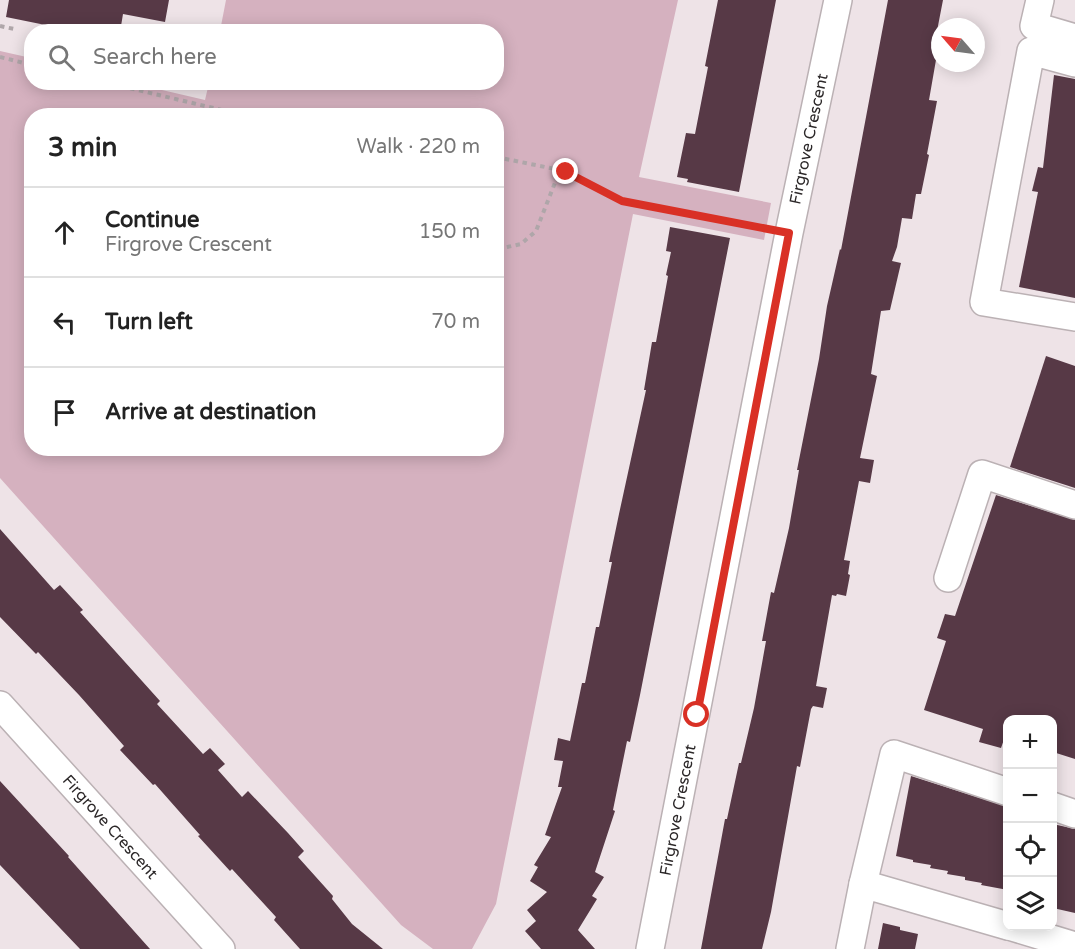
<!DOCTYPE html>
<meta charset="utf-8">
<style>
body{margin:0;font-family:"Varela Round",sans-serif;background:#f2f2f2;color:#222}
.controls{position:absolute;right:18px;bottom:18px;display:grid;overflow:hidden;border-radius:12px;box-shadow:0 3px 15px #0003}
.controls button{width:54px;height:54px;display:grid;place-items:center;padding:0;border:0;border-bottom:2px solid #e0e0e0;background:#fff;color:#222;font:30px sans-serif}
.compass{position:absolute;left:931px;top:18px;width:54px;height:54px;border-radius:50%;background:#fff;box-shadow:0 3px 15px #0003;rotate:298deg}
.stop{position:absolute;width:18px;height:18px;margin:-14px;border:4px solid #d93025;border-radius:50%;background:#fff}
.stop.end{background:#d93025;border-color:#fff;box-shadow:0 2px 6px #0008}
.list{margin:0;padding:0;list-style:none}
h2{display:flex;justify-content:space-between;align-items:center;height:78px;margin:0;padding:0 24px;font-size:26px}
h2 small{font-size:20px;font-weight:400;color:#767676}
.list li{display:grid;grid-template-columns:39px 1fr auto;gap:18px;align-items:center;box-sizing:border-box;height:90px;padding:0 24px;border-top:2px solid #e0e0e0}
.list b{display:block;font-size:22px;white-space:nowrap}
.list p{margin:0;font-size:20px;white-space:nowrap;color:#767676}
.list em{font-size:20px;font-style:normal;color:#767676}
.icon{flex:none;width:33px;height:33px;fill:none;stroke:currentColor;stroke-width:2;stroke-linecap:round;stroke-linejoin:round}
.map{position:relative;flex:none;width:1075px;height:949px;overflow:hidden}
.search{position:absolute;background:#fff;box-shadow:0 3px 15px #0003;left:24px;top:24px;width:480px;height:66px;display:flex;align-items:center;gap:15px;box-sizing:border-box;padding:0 21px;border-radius:24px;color:#767676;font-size:22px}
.panel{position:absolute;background:#fff;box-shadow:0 3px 15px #0003;left:24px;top:108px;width:480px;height:348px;border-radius:24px}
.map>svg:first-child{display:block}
.green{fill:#d5b1bf;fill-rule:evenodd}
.building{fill:#573946}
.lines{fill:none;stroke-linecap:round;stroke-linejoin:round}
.minor-casing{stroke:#bbb1b4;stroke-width:30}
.path{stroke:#afa6a9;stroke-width:4;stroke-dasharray:4.5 4.5;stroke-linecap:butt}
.minor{stroke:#fff;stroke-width:27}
.route{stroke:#d93025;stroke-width:8}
.labels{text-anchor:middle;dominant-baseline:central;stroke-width:6;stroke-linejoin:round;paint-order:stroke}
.street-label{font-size:16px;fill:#2c2829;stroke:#fff}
</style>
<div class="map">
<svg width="1075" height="949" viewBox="0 0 1075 949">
<rect width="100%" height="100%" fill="#eee3e7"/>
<path class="green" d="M226 0H678L639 177 771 203 764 240 633 214 496 904 472 949H433L401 925 0 478V51L31 58 32 82 132 83 205 100 209 83 496 82V32L220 31ZM32 116H496V448H32Z"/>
<g class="building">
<path d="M9 0H169L165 22 123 14 120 32H80L6 17Z"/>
<path d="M718 0H776L739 192 687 182 688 179 677 177 686 133 695 134 708 67 705 66Z"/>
<path d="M888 0H943L937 31 940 32V37L929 100 937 101 927 154 929 155 921 194H916L912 219 902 218 897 247 892 261 901 263 890 310 881 311 871 374 877 376 860 458 874 460 870 483 859 481 844 560 850 561 848 574 850 575 846 596 837 594 836 596 832 595 816 686 827 688 823 708 813 706 811 709 800 767 797 766 771 912 762 949H701L725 819H727L739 763H741L754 708 766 641H762L771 592 774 593 789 528 799 470H797L819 359 827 306 840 249 841 250Z"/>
<path d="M1054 75 1075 79V298L1019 287 1038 192 1032 191 1038 167 1043 168Z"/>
<path d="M670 227 730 238 640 695 630 742 627 741 613 810 615 811 595 872 604 877 592 896 597 899 578 930 595 949H541L525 931 536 921 527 910 547 892 530 881 538 867 534 865 551 837 545 835 562 787H558L563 761 554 760 558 738 570 741 582 683H585L596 627H599L612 562H609L619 514 646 390H644L652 342H656L668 276 666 275 671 252 666 251Z"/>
<path d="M1046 356 1075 366V488L1010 467Z"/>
<path d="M996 495 1075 520V759L1053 752V720H1008V728L1001 748 979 742 983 729 924 710 946 641 937 638 945 614 955 616Z"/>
<path d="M0 529 54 590 60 585 83 610 80 612 160 701 157 704 203 754 210 748 225 764 218 770 242 797 248 791 288 833 304 851 298 857 333 896 332 899 352 924 383 949H300L274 920 276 917 232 869 230 871 198 836 200 835 155 784 153 785 120 750 124 746 79 695 38 652 36 654 0 617Z"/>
<path d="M911 776 1008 807V890L981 885 982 883 965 880V877L947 874 948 871 930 868 931 865 913 862V860L896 856Z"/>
<path d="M0 781 69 856 68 857 150 949H80L0 865Z"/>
<path d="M1053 824 1075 829V913L1053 908Z"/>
<path d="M883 923 900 927V930L918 934 915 949H878Z"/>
</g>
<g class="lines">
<defs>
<g id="minor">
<path d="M1040 0 1034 26 1075 38"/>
<path d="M1075 63 1031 51 984 302 1075 317"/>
<path d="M948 578 982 474 1075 505"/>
<path d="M0 705 221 949"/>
<path d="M1052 806 1075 814"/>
<path d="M863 884 894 754 1008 792"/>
<path d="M1009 926 1075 946"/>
<path d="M650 949 789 233 838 0"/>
<path d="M850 949 863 884 1008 926"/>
</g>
</defs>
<use href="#minor" class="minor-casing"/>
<g class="path">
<path d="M0 26 14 29"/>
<path d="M0 57 32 65"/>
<path d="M104 82 247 116"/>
<path d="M496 157 560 170 623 201 768 229"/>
<path d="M498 249 521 244 536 231 560 170"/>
</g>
<use href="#minor" class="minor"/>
</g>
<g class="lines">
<path class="route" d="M566 172 622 201 789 233 697 715"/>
</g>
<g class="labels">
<g class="street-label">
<text transform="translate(809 139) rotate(-78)">Firgrove Crescent</text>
<text transform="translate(678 810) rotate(-79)">Firgrove Crescent</text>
<text transform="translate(110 827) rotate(48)">Firgrove Crescent</text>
</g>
</g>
</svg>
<div class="controls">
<button>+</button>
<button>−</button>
<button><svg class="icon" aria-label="locate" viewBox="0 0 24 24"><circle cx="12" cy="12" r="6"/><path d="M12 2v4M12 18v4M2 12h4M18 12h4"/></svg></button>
<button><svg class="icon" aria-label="layers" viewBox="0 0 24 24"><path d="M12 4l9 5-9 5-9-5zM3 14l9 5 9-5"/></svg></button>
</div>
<svg class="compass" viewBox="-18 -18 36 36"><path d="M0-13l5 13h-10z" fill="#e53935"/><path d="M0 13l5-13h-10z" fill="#767676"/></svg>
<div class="stop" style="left:697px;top:715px"></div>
<div class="stop end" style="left:566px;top:172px"></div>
<div class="search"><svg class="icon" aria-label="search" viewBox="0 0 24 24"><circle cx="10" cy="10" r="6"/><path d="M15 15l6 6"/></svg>Search here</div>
<section class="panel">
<h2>3 min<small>Walk · 220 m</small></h2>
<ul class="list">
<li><svg class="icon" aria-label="ahead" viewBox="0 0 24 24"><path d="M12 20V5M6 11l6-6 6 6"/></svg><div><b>Continue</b><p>Firgrove Crescent</p></div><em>150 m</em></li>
<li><svg class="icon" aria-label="left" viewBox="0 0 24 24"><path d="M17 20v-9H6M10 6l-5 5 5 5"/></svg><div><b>Turn left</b></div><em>70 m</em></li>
<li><svg class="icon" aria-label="arrive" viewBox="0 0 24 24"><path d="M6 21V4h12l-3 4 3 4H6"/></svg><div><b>Arrive at destination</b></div></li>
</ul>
</section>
</div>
